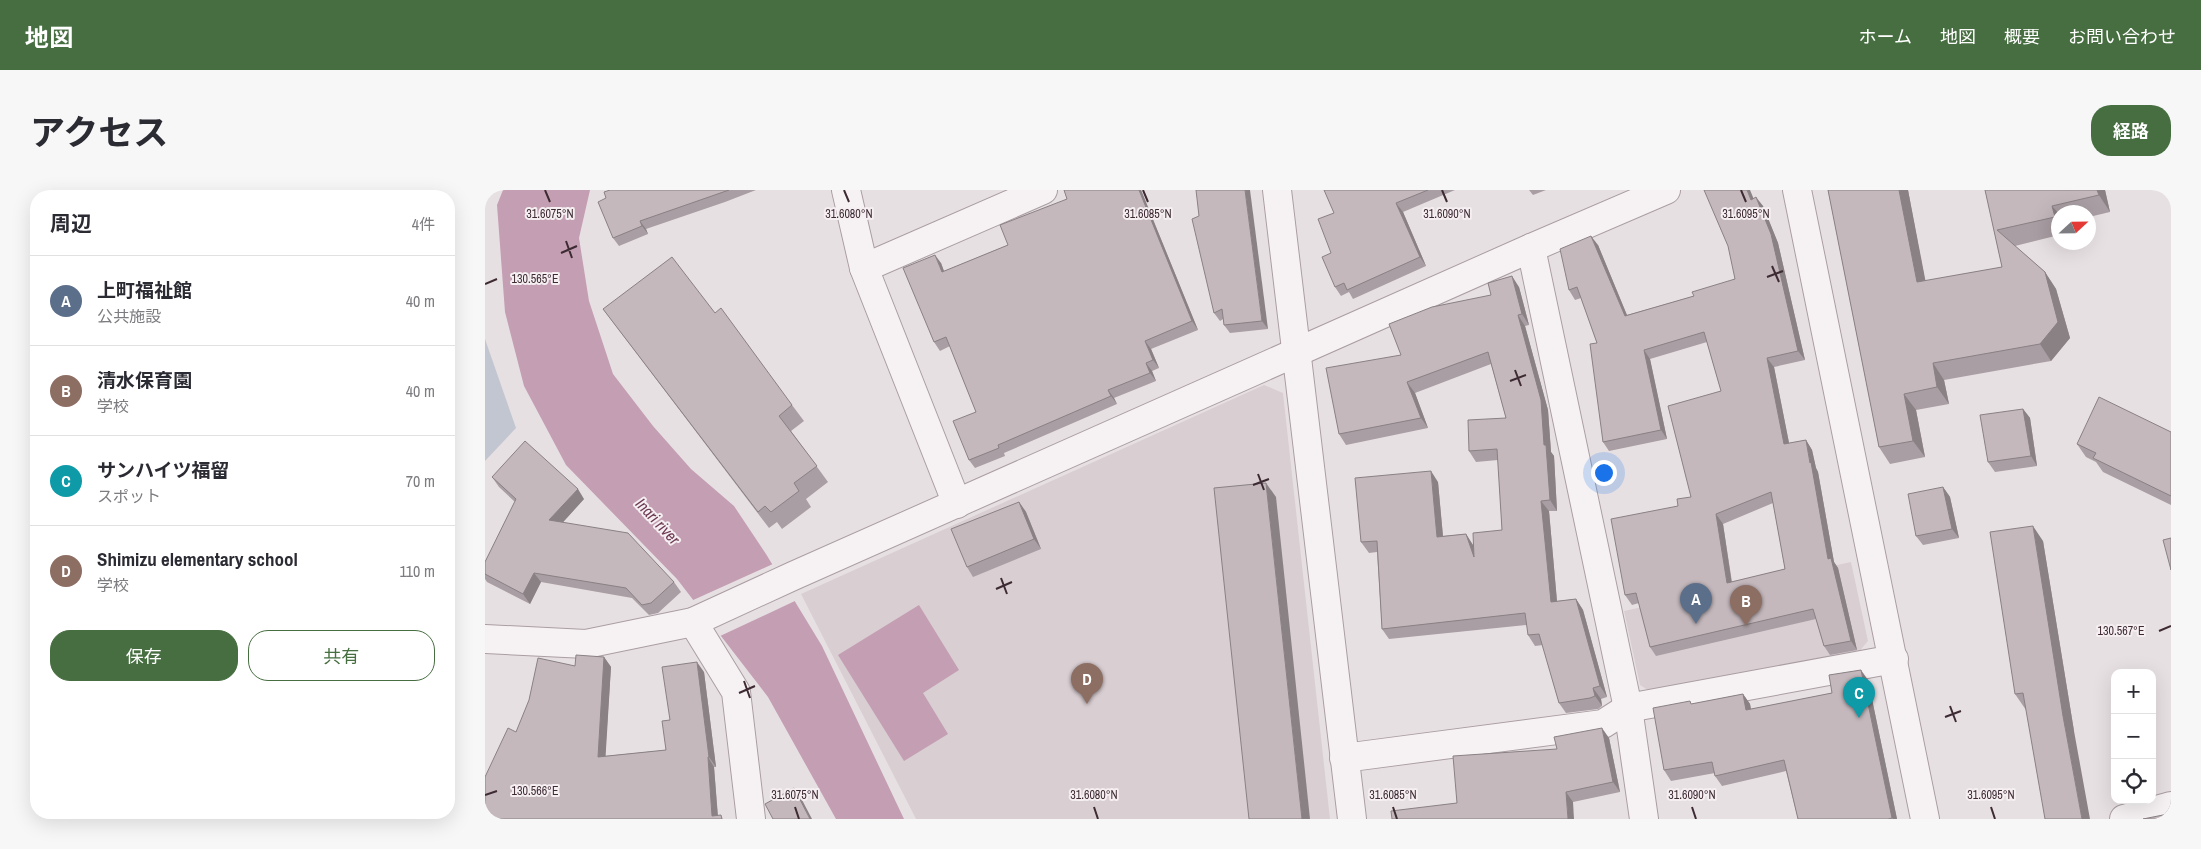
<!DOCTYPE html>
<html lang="ja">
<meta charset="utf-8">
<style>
body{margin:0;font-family:"Archivo Narrow","Noto Sans JP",sans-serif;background:#f7f7f7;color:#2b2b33}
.controls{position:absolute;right:15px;bottom:15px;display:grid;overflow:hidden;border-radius:10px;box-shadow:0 5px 20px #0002}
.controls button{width:45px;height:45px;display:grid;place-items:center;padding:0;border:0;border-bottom:1px solid #e1e1e2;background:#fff;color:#2b2b33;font:25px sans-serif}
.compass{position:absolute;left:1566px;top:15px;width:45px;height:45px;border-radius:50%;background:#fff;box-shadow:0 5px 20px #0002;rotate:68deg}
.you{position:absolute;left:1118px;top:282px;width:18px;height:18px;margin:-12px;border:4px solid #fff;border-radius:50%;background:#1a73e8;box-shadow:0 0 0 8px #1a73e833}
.badge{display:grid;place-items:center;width:32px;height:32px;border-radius:50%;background:#466e40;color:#fff;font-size:16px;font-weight:700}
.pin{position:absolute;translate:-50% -41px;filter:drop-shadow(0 1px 2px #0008)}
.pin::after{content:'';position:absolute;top:26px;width:18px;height:15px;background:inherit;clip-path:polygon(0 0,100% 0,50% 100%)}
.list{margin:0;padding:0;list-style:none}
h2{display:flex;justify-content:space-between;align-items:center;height:65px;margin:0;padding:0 20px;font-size:21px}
h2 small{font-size:16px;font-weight:400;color:#7c7c81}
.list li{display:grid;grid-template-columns:32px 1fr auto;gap:15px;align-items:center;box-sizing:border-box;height:90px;padding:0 20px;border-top:1px solid #e1e1e2}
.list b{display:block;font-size:19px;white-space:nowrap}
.list p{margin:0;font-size:16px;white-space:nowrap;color:#7c7c81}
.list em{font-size:16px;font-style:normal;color:#7c7c81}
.actions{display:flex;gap:10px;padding:15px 20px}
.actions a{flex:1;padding:11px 0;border:1px solid #466e40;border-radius:20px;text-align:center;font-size:18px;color:#466e40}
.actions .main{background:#466e40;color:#fff}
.icon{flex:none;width:28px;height:28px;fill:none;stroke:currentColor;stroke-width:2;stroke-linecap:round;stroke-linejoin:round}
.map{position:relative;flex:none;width:1686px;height:629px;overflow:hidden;border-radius:20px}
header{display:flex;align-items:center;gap:30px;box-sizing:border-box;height:70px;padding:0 25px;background:#466e40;color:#fff}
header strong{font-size:24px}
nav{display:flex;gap:28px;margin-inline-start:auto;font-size:18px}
.intro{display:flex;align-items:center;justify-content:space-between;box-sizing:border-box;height:120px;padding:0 30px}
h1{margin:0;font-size:35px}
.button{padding:12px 22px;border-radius:20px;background:#466e40;color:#fff;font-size:18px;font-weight:700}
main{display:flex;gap:30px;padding:0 30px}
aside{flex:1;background:#fff;border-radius:20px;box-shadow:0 5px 20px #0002}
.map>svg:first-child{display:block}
.built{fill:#d9ced2}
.green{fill:#c2c6d0}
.water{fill:#c49eb2}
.pier{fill:#e7e0e3}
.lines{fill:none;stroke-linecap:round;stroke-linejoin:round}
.minor-casing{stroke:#aa9ea3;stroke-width:30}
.tertiary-casing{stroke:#aa9ea3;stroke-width:30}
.minor{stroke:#f6f2f4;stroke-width:28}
.tertiary{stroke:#f6f2f4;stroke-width:28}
.wall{fill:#a99ea3;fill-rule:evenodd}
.shaded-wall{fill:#898184}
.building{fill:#c4b8bd;stroke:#898184;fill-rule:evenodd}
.ticks{fill:none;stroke:#3d2a32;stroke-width:2}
.labels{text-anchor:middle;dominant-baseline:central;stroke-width:4;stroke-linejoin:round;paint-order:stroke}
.water-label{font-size:16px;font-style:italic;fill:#6d3852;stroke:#f5eff2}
.ticks-label{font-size:12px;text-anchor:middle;fill:#3d2a32;stroke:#f5eff2;stroke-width:4;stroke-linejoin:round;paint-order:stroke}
</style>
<header>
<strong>地図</strong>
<nav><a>ホーム</a><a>地図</a><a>概要</a><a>お問い合わせ</a></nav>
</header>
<div class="intro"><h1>アクセス</h1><a class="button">経路</a></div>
<main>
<aside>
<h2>周辺<small>4件</small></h2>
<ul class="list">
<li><span class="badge" style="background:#5c6f8a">A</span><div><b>上町福祉館</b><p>公共施設</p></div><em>40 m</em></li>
<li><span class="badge" style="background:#8d6e63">B</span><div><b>清水保育園</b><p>学校</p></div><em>40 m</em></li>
<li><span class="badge" style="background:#0f9aa8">C</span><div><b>サンハイツ福留</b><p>スポット</p></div><em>70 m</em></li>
<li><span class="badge" style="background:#8d6e63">D</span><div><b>Shimizu elementary school</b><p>学校</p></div><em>110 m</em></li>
</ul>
<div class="actions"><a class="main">保存</a><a>共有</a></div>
</aside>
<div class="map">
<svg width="1686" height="629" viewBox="0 0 1686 629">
<rect width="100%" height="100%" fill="#e7e0e3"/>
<g class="built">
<path d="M779 195 798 203 845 629H431L316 404Z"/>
<path d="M1366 372 1383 451 1372 464 1169 504 1155 495 1139 421Z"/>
</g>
<path class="green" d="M0 149 31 238 0 271Z"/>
<g class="water">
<path d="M18 0H105L94 48 104 111 128 184 168 236 206 279 249 316 281 364 337 456 419 629H351L283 507 192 389 81 275 39 196 20 122 12 15Z"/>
<path d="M434 415 474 480 438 503 463 544 419 571 353 465Z"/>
</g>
<path class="pier" d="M290 373 312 410 233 447 206 411Z"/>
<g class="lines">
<defs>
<g id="minor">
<path d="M361 0 379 78 472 314"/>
<path d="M1312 0 1440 629"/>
<path d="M1046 58 1143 518 1159 629"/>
<path d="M379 78 558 0"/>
<path d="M208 432 251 502 266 629"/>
<path d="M0 449 101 454 208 432 308 386 1046 58 1181 0"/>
<path d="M859 568 1118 534 1143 518 1409 469"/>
<path d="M1639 629 1686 616"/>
</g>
<path id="tertiary" d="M792 0 867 629"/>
</defs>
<use href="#minor" class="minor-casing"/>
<use href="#tertiary" class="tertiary-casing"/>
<use href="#minor" class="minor"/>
<use href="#tertiary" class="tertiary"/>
</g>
<g class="wall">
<path d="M125 0H271L240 12 161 39 163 44 134 56 128 48Z"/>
<path d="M579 0H656L713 140 666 159 674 178 667 181 671 191 629 208 632 214 519 263 520 266 490 278 484 270 491 222 465 156 455 161 449 152 456 73 459 81 523 55 582 9Z"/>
<path d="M839 0H970L918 22 941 76 868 109 864 102 856 106 850 97 846 63 849 23Z"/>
<path d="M1044 0H1061L1048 5Z"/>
<path d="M1343 0H1423L1440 91 1517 77 1500 0H1620L1625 22 1604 27V22H1574V45L1530 56 1560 82 1571 99 1585 148 1566 171 1459 190 1464 214 1431 220 1440 267 1405 274 1394 257Z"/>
<path d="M1269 8 1278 16 1293 53 1320 170 1289 177 1304 253 1321 250 1327 260 1331 278 1333 282 1349 372 1353 378 1372 460 1345 465 1339 456 1331 429 1171 466 1165 457 1154 413 1147 415 1140 405 1193 316 1206 307 1236 201 1222 152 1165 169 1182 249 1124 261 1118 252 1112 153 1096 108 1090 110 1084 100 1113 55 1142 125 1209 106 1250 89ZM1288 313 1300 379 1247 392 1238 334Z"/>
<path d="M714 26 783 139 745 143 739 135 738 129 735 131 729 123Z"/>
<path d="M1034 97 1044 135 1040 136 1063 220 1066 262 1069 266 1072 321H1064L1072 411 1091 409 1098 420 1122 507 1116 509 1117 516 1113 519 1081 523 1074 513 1058 455 1050 456 1043 445 1042 435 904 449 897 439 892 362 884 363 876 352 953 292 958 346 981 344 989 357 1017 340 1013 270 991 272 984 261 1021 228 1006 174 930 203 943 238 861 255 854 244 916 165 1006 105Z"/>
<path d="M118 119 230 123 307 215 319 231 306 241 343 292 321 309 326 317 297 339 292 332 284 338 130 135Z"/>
<path d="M1538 219 1545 228 1552 276 1510 282 1503 272Z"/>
<path d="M1686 242V315L1618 282 1611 272 1601 267 1592 254Z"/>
<path d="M7 287 99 309 78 332 189 392 196 402 173 423 164 425 147 408 56 392 45 414 2 392 0 389V372L30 312 14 297Z"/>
<path d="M1458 297 1465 307 1474 348 1438 355 1431 346Z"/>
<path d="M534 312 541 322 556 359 488 387 482 377Z"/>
<path d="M1558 351 1589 541 1541 520 1530 504Z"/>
<path d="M119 467 126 477 120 566 181 560 185 530 219 482 231 577H229L233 626 239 629 31 542 90 476Z"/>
<path d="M1383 490 1412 629H1313L1301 581 1237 596 1230 586V583L1186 591 1179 580 1207 514 1258 504 1265 514 1266 519 1347 503Z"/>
<path d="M1124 548 1135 602 1088 612 972 613 1072 559Z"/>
</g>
<g class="shaded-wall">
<path d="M654 0H656L713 140 707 131Z"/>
<path d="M760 0H765L783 139 777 131Z"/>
<path d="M1262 0H1265L1273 19 1266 10Z"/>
<path d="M1414 0H1423L1444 109 1432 92Z"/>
<path d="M1612 0H1620L1625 22 1614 5Z"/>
<path d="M1271 7 1278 16 1293 53 1320 170 1313 161Z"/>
<path d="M911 13 918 22 941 76 935 67Z"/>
<path d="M1567 16 1574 24V32L1570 27Z"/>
<path d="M155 31 161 39 163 44 157 36Z"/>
<path d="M1106 46 1113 55 1146 135 1140 126Z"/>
<path d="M450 65 456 73 462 90 457 82Z"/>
<path d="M1560 82 1571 99 1585 148 1566 171 1555 154Z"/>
<path d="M1027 86 1034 97 1044 135 1037 124Z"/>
<path d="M1033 125 1040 136 1063 220 1066 262 1069 266 1072 321 1065 310 1059 255Z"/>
<path d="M660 151 666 159 674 178 668 170Z"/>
<path d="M1159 160 1165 169 1182 249 1176 240Z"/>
<path d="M1282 168 1289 177 1306 263 1299 254Z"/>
<path d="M661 173 667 181 671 191 665 183Z"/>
<path d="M1448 173 1459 190 1464 214 1452 197Z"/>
<path d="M922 192 930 203 943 238 936 228Z"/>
<path d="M623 200 629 208 632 214 626 206Z"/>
<path d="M1419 204 1431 220 1440 267 1428 251Z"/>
<path d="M1538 219 1545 228 1552 276 1546 266Z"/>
<path d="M1321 250 1327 260 1331 278 1333 282 1349 372 1353 378 1372 460 1366 451 1343 369Z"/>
<path d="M946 281 953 292 959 358 952 347Z"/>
<path d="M781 293 791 307 825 629H817Z"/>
<path d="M1458 297 1465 307 1474 348 1467 339Z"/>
<path d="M93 299 99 309 71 340 64 330Z"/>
<path d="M1056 311 1064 321 1073 423 1066 412Z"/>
<path d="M534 312 541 322 556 359 549 349Z"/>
<path d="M1231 324 1238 334 1248 402 1242 393Z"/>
<path d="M1548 336 1558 351 1589 541 1605 629H1597L1578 526Z"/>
<path d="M981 344 988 355 997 377 989 367Z"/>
<path d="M49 383 56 392 45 414 38 404Z"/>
<path d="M1091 409 1098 420 1122 507 1115 496Z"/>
<path d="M119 467 126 477 120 576 113 567Z"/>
<path d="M212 472 219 482 231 577 224 567Z"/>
<path d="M1376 480 1383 490 1412 629H1408L1407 628Z"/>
<path d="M1108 498 1116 509 1117 516 1110 506Z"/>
<path d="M1258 504 1265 514 1268 531 1261 520Z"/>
<path d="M1117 538 1124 548 1135 602 1128 592Z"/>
<path d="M223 567 229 577 233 629 227 626Z"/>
<path d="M309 598 316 608 327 629H325Z"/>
<path d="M1081 602 1088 612 1089 629H1083Z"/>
</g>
<g class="building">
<path d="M125 0H244L155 31 157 36 128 48 113 12 121 8 119 2Z"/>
<path d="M579 0H654L707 131 660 151 668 170 661 173 665 183 623 200 626 206 513 255 514 258 484 270 468 231 491 222 461 147 449 152 418 78 450 65 457 82 523 55 515 35 582 9Z"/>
<path d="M711 0H760L777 131 739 135 737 119 729 123 707 29 714 26Z"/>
<path d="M839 0H943L911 13 935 67 862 100 859 93 850 97 837 67 846 63 833 29 849 23Z"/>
<path d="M1219 0H1262L1266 10 1271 7 1286 44 1313 161 1282 168 1299 254 1321 250 1325 273 1326 272 1343 369 1346 368 1366 451 1339 456 1328 419 1165 457 1151 403 1140 405 1126 329 1193 316 1192 309 1206 307 1183 216 1236 201 1219 142 1159 160 1176 240 1118 252 1105 154 1112 153 1092 97 1084 100 1075 59 1106 46 1140 126 1209 106 1207 102 1250 89 1243 56ZM1286 302 1300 379 1242 393 1231 324Z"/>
<path d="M1343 0H1414L1432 92 1517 77 1500 0H1612L1614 5 1567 16 1570 27 1512 40 1560 82 1573 132 1555 154 1448 173 1452 197 1419 204 1428 251 1394 257Z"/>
<path d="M187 67 230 123 236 118 307 215 294 226 332 276 309 293 314 301 286 322 280 316 273 322 118 119Z"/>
<path d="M1027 86 1037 124 1033 125 1056 210 1059 255H1061L1065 310 1056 311 1066 412 1091 409 1115 496 1108 498 1110 506 1105 508 1074 513 1054 444 1043 445 1040 423 897 439 892 351 876 352 870 288 946 281 952 347 981 344 989 367 988 343 1017 340 1012 259 984 261 983 230 1021 228 1003 162 922 192 936 228 854 244 841 178 916 165 904 134 947 117 1006 105 1003 93Z"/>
<path d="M1614 207 1686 242V306L1608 268 1611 263 1592 254Z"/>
<path d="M1538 219 1546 266 1503 272 1495 225Z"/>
<path d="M40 251 93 299 64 330 143 343 189 392 166 413 157 415 141 398 49 383 38 404 0 384V372L31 309 7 287Z"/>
<path d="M781 293 817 629H764L729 298Z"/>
<path d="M1458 297 1467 339 1431 346 1423 304Z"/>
<path d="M534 312 549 349 482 377 466 339Z"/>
<path d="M1548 336 1578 526 1597 629H1560L1538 503 1530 504 1505 342Z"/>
<path d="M1686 348V380L1678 350Z"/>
<path d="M91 465 119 467 113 567 181 560 177 531 185 530 177 477 212 472 224 567H223L227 626 236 625 237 629H0V587L23 538 31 542 44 510 53 468 90 476Z"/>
<path d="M1376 480 1407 628 1403 629H1313L1299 570 1230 586 1227 572 1179 580 1168 518 1205 511 1206 514 1258 504 1261 520 1347 503 1344 485Z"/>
<path d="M1117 538 1128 592 1081 602 1083 629H907L906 621 972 613 968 566 1072 559 1069 547Z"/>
<path d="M309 598 325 629H288L280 614Z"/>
<path d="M1683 624 1684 629H1658Z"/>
</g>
<path class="ticks" d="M60 0 65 12M359 0 364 12M658 0 663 12M957 0 962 12M1256 0 1261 12M81 51 87 68M76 63 92 56M1287 76 1294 92M1282 87 1298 81M0 94 12 89M1030 180 1036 196M1025 191 1041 185M773 284 779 300M768 295 784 289M516 388 522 404M511 399 527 392M1674 441 1686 436M259 491 265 508M254 503 270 496M1465 516 1471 532M1460 527 1476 521M0 605 12 601M310 617 314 629M609 617 613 629M908 617 912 629M1207 617 1211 629M1506 617 1510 629"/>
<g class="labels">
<g class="water-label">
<text transform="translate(173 331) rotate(47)">Inari river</text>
</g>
</g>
<g class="ticks-label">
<text x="65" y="28">31.6075°N</text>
<text x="364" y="28">31.6080°N</text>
<text x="663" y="28">31.6085°N</text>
<text x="962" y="28">31.6090°N</text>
<text x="1261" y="28">31.6095°N</text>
<text x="50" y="93">130.565°E</text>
<text x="1636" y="445">130.567°E</text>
<text x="50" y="605">130.566°E</text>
<text x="310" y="609">31.6075°N</text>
<text x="609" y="609">31.6080°N</text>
<text x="908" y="609">31.6085°N</text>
<text x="1207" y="609">31.6090°N</text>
<text x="1506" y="609">31.6095°N</text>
</g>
</svg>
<div class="controls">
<button>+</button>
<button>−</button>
<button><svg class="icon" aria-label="locate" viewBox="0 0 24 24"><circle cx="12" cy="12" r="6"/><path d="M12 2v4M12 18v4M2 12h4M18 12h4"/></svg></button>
</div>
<svg class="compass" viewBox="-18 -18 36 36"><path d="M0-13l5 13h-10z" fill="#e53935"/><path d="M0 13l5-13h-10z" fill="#7c7c81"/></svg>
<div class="you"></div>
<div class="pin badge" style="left:1211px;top:434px;background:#5c6f8a">A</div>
<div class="pin badge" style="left:1261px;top:436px;background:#8d6e63">B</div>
<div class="pin badge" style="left:1374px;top:528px;background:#0f9aa8">C</div>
<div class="pin badge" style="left:602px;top:514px;background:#8d6e63">D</div>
</div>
</main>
